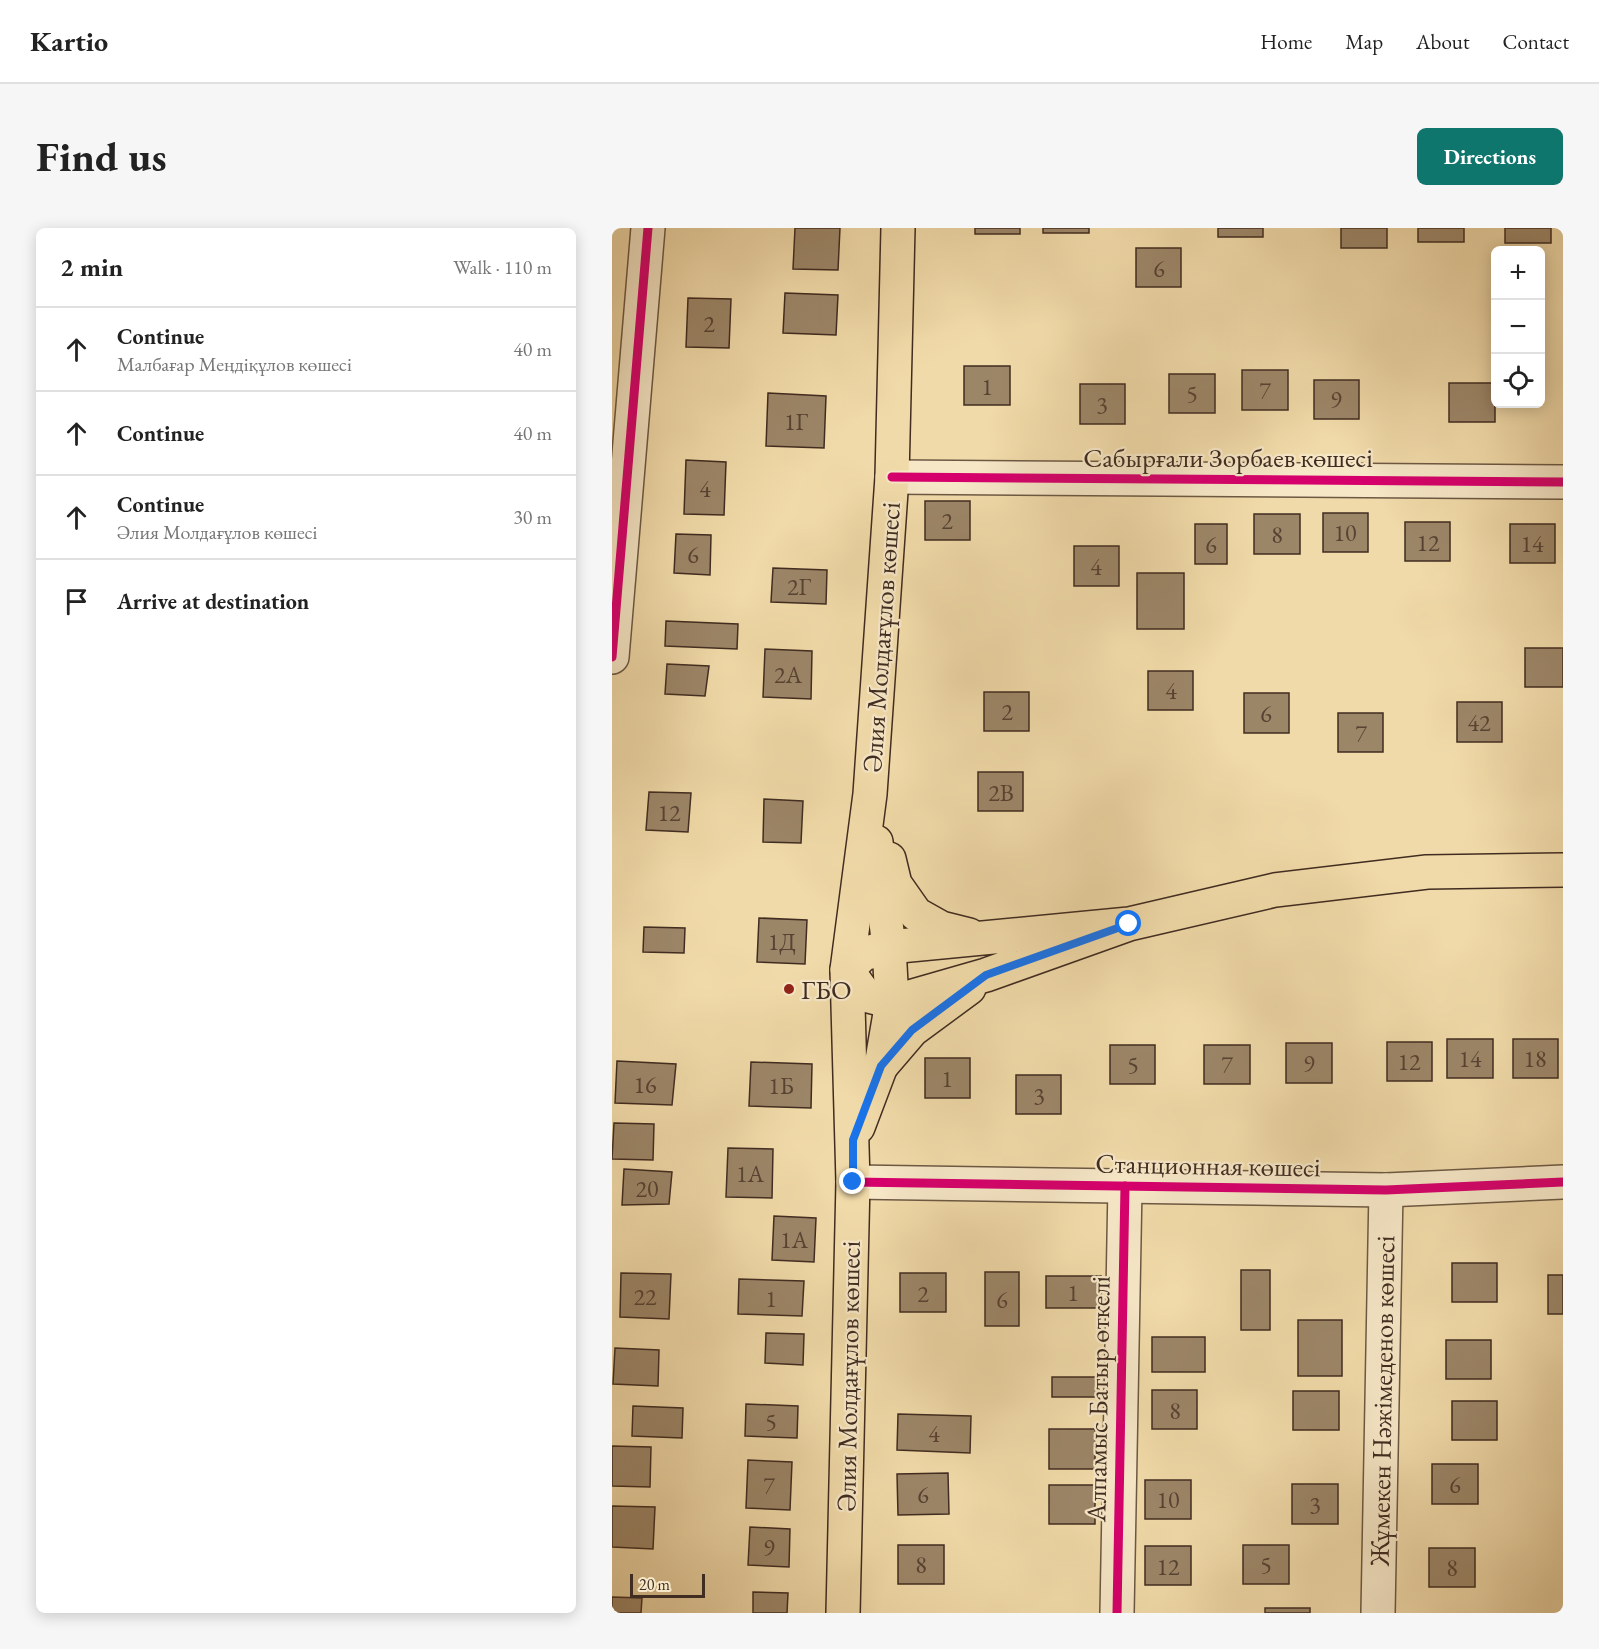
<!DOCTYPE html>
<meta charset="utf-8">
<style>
body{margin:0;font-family:"EB Garamond",serif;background:#f6f6f6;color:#222}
.controls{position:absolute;right:18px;top:18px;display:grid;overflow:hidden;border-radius:9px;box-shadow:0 3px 15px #0003}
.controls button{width:54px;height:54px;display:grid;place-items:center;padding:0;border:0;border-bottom:2px solid #e0e0e0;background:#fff;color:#222;font:30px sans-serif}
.scale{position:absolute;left:18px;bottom:15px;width:75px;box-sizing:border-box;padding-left:6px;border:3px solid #402c21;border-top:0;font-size:16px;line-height:21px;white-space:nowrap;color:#402c21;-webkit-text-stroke:4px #f6e7c7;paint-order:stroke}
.stop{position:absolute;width:18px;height:18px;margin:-14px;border:4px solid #1a73e8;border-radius:50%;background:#fff}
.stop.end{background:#1a73e8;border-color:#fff;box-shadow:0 2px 6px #0008}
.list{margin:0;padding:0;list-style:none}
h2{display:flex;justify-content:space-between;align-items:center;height:78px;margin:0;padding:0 24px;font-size:26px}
h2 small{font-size:20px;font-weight:400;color:#767676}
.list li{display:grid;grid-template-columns:39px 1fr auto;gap:18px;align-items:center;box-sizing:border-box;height:84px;padding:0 24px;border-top:2px solid #e0e0e0}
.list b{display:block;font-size:22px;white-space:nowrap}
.list p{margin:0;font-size:20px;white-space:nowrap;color:#767676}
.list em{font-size:20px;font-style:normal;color:#767676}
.icon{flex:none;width:33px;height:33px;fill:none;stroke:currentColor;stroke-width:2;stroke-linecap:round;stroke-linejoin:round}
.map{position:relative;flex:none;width:951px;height:1385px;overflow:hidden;border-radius:9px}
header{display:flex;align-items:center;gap:36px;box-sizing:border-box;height:84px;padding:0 30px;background:#fff;border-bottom:2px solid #e0e0e0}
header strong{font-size:28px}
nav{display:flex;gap:33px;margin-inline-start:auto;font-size:21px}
.intro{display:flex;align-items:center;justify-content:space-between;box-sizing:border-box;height:144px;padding:0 36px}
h1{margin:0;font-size:42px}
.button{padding:15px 27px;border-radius:9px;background:#0f766e;color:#fff;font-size:21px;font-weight:700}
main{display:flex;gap:36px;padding:0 36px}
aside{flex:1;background:#fff;border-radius:9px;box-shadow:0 3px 15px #0003}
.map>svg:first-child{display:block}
.building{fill:#9c8668;stroke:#402c21;stroke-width:1.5}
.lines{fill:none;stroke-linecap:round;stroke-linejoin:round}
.minor-casing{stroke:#6c5843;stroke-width:36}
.major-casing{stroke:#402c21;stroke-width:36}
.minor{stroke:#f6e7c7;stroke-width:33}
.major{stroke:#f1daa9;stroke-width:33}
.cycleway-casing{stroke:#f6e7c7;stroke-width:13}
.cycleway{stroke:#d6006c;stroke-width:9}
.route{stroke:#1a73e8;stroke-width:8}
.poi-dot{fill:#8f2418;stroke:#f6e7c7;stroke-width:2}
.labels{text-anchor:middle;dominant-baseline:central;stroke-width:4.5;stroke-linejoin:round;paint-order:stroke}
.number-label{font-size:24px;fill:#574233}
.street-label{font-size:27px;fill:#402c21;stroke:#f6e7c7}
.poi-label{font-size:27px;fill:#402c21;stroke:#f6e7c7;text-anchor:start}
</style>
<header>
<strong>Kartio</strong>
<nav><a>Home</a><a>Map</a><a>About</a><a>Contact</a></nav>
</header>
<div class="intro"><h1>Find us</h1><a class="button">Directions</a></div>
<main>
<aside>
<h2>2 min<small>Walk · 110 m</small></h2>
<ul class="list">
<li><svg class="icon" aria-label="ahead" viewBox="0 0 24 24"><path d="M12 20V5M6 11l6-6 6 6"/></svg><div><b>Continue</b><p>Малбағар Меңдіқұлов көшесі</p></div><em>40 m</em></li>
<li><svg class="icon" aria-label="ahead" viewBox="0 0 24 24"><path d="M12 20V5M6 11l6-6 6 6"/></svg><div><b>Continue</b></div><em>40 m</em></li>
<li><svg class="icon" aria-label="ahead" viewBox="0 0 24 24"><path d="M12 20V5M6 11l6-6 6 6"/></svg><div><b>Continue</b><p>Әлия Молдағұлов көшесі</p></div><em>30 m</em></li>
<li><svg class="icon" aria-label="arrive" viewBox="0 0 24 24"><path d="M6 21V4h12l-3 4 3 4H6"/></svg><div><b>Arrive at destination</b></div></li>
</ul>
</aside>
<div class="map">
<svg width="951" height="1385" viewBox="0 0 951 1385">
<rect width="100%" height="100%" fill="#f1daa9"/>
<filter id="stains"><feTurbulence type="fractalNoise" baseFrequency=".00333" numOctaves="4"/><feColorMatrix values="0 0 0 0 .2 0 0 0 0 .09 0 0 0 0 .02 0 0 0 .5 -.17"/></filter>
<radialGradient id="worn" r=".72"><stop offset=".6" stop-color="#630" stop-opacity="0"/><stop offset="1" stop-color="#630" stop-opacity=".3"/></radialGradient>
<g class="building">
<path d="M183 0H228L226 42 181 41Z"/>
<rect x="363" y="0" width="45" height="6"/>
<rect x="431" y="0" width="46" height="5"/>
<rect x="606" y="0" width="45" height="9"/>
<rect x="729" y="0" width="46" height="20"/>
<rect x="806" y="0" width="46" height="14"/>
<rect x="893" y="0" width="46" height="15"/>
<rect x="524" y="20" width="45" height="39"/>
<path d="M173 65 226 67 224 107 171 105Z"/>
<path d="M76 70 119 71 117 120 74 119Z"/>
<rect x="352" y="138" width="46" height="39"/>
<rect x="630" y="142" width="46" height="40"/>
<rect x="557" y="146" width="46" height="39"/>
<rect x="702" y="152" width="45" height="39"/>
<rect x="837" y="155" width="46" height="39"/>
<rect x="468" y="156" width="45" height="40"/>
<path d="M156 165 214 168 212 220 154 218Z"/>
<path d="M74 232 114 234 112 287 72 286Z"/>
<rect x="313" y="273" width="45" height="39"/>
<rect x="711" y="285" width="45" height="39"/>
<rect x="642" y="286" width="46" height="40"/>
<rect x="793" y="294" width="45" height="39"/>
<rect x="583" y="296" width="32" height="40"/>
<rect x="898" y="296" width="45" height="39"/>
<path d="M64 306 99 307 98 347 62 345Z"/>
<rect x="462" y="318" width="45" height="40"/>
<path d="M161 340 215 342 214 376 159 374Z"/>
<rect x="525" y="345" width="47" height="56"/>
<path d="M54 393 126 396 125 421 53 418Z"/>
<rect x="913" y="420" width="38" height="39"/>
<path d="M153 421 200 423 199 471 151 469Z"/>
<path d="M55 436 97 438 93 468 53 466Z"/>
<rect x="536" y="443" width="45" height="39"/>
<rect x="372" y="464" width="45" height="39"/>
<rect x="632" y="465" width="45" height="40"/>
<rect x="845" y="474" width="45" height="40"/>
<rect x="726" y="485" width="45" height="39"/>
<rect x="366" y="544" width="45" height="39"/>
<path d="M37 564 79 565 76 604 34 602Z"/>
<path d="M152 571 191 573 189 615 151 614Z"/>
<path d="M147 690 195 692 193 736 145 734Z"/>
<path d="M32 699 73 700 72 725 31 724Z"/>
<rect x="835" y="811" width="46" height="39"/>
<rect x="901" y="811" width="45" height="39"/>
<rect x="775" y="814" width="45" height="39"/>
<rect x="674" y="815" width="46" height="40"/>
<rect x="498" y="817" width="45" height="39"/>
<rect x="592" y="817" width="46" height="39"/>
<rect x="313" y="830" width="45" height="40"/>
<path d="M5 833 64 836 60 877 3 875Z"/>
<path d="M139 834 200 836 199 880 137 878Z"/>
<rect x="404" y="847" width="45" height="39"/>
<path d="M2 895 42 896 41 932 0 931Z"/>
<path d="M116 920 161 921 160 970 114 969Z"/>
<path d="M12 941 60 944 57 976 10 977Z"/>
<path d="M162 988 204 990 202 1034 160 1032Z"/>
<rect x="840" y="1035" width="45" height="39"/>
<rect x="629" y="1042" width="29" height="60"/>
<rect x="373" y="1044" width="34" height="54"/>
<path d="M9 1045 59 1046 57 1091 8 1089Z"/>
<rect x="288" y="1045" width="46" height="39"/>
<rect x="936" y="1047" width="15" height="39"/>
<rect x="434" y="1048" width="55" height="32"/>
<path d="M127 1051 192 1053 190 1088 126 1086Z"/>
<rect x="686" y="1092" width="44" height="56"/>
<path d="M154 1105 192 1106 191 1137 153 1135Z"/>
<rect x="540" y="1109" width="53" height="35"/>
<rect x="834" y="1112" width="45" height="39"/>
<path d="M3 1120 47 1122 46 1158 1 1156Z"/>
<rect x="440" y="1149" width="48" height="20"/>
<rect x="540" y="1162" width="45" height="39"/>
<rect x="681" y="1163" width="46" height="39"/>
<rect x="840" y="1173" width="45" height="39"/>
<path d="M134 1176 186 1178 185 1210 133 1208Z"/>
<path d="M21 1178 71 1180 70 1210 20 1208Z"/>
<path d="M286 1186 359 1188 358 1225 285 1222Z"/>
<rect x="437" y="1201" width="46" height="40"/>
<path d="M0 1218 39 1219 38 1259 0 1258Z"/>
<path d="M136 1232 180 1234 178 1282 134 1280Z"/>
<rect x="820" y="1236" width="46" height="40"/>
<path d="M336 1245 337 1286 286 1287 285 1246Z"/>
<rect x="533" y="1252" width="46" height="39"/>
<rect x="680" y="1256" width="46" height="40"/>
<rect x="437" y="1257" width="46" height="39"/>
<path d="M0 1278 43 1279 41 1321 0 1319Z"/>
<path d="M138 1299 178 1301 177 1339 136 1337Z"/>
<rect x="286" y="1317" width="46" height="39"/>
<rect x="631" y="1317" width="46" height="39"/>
<rect x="533" y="1318" width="46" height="39"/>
<rect x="817" y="1320" width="46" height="39"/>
<path d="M141 1364 176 1365 175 1385H141Z"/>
<path d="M0 1369 30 1370 29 1385H0Z"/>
<rect x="653" y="1380" width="45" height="5"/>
</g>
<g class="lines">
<defs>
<g id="minor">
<path d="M280 249 951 254"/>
<path d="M0 429 36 0"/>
<path d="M241 954 774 962 951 954"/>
<path d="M505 1385 513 958"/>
<path d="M766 1385 774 962"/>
</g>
<g id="major">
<path d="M277 631 283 656 304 686 329 700 357 707"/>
<path d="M517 696 277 719 251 726 235 742 253 767 280 774 374 747 517 696 663 662 815 644 951 642"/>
<path d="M270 837 300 802 357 760"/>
<path d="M246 899 269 838 280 774 277 719 264 614"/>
<path d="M231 1385 241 954 235 742 258 566 280 249 286 0"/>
</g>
</defs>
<use href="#minor" class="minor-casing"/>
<use href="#major" class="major-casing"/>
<use href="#minor" class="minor"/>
<use href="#major" class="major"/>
<defs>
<g id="cycleway">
<path d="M280 249 951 254"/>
<path d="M0 429 36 0"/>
<path d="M241 954 774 962 951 954"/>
<path d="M505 1385 513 958"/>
</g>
</defs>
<use href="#cycleway" class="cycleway-casing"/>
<use href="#cycleway" class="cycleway"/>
</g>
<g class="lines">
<path class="route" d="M241 954V912L269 838 300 802 374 747 517 696"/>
</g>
<circle class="poi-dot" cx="177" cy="761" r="6"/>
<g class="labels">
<g class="number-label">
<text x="547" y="40">6</text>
<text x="97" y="95">2</text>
<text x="375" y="158">1</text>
<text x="653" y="162">7</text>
<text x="580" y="165">5</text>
<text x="724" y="171">9</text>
<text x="490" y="176">3</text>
<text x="184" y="193">1Г</text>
<text x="93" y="260">4</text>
<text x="335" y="292">2</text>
<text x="733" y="304">10</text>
<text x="665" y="306">8</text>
<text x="816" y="314">12</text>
<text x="920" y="315">14</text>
<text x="599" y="316">6</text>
<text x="81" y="326">6</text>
<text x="484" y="338">4</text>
<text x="187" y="358">2Г</text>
<text x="176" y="446">2А</text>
<text x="559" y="462">4</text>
<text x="395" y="483">2</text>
<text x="654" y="485">6</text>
<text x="867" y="494">42</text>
<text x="749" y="505">7</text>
<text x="389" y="564">2В</text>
<text x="57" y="584">12</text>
<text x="170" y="713">1Д</text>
<text x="858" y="830">14</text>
<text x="923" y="830">18</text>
<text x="797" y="833">12</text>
<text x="697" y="835">9</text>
<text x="521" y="836">5</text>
<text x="615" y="836">7</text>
<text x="335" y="850">1</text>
<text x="33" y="856">16</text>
<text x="169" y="857">1Б</text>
<text x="427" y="867">3</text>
<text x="138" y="945">1А</text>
<text x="35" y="960">20</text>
<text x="182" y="1011">1А</text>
<text x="461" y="1064">1</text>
<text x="311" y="1065">2</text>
<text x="33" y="1068">22</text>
<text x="159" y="1070">1</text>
<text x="390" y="1071">6</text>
<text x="563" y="1182">8</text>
<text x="159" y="1193">5</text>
<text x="322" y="1205">4</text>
<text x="843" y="1256">6</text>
<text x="157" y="1257">7</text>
<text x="311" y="1266">6</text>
<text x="556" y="1271">10</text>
<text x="703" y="1276">3</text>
<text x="157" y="1319">9</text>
<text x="309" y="1336">8</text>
<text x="654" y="1336">5</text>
<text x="556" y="1338">12</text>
<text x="840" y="1339">8</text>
</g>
<g class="street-label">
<text x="616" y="229">Сабырғали Зорбаев көшесі</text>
<text transform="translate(269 409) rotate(-86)">Әлия Молдағұлов көшесі</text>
<text transform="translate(596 937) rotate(1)">Станционная көшесі</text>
<text transform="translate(236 1148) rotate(-89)">Әлия Молдағұлов көшесі</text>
<text transform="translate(486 1171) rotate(-89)">Алпамыс Батыр өткелі</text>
<text transform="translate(770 1173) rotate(-89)">Жұмекен Нәжімеденов көшесі</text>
</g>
<g class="poi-label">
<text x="189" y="761">ГБО</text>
</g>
</g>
<rect width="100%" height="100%" filter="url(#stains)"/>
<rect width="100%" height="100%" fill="url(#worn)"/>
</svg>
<div class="controls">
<button>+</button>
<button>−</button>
<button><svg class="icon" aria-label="locate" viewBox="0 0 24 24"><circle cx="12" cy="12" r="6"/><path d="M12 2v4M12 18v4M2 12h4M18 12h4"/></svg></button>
</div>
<div class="scale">20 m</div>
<div class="stop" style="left:517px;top:696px"></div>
<div class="stop end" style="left:241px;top:954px"></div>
</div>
</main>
